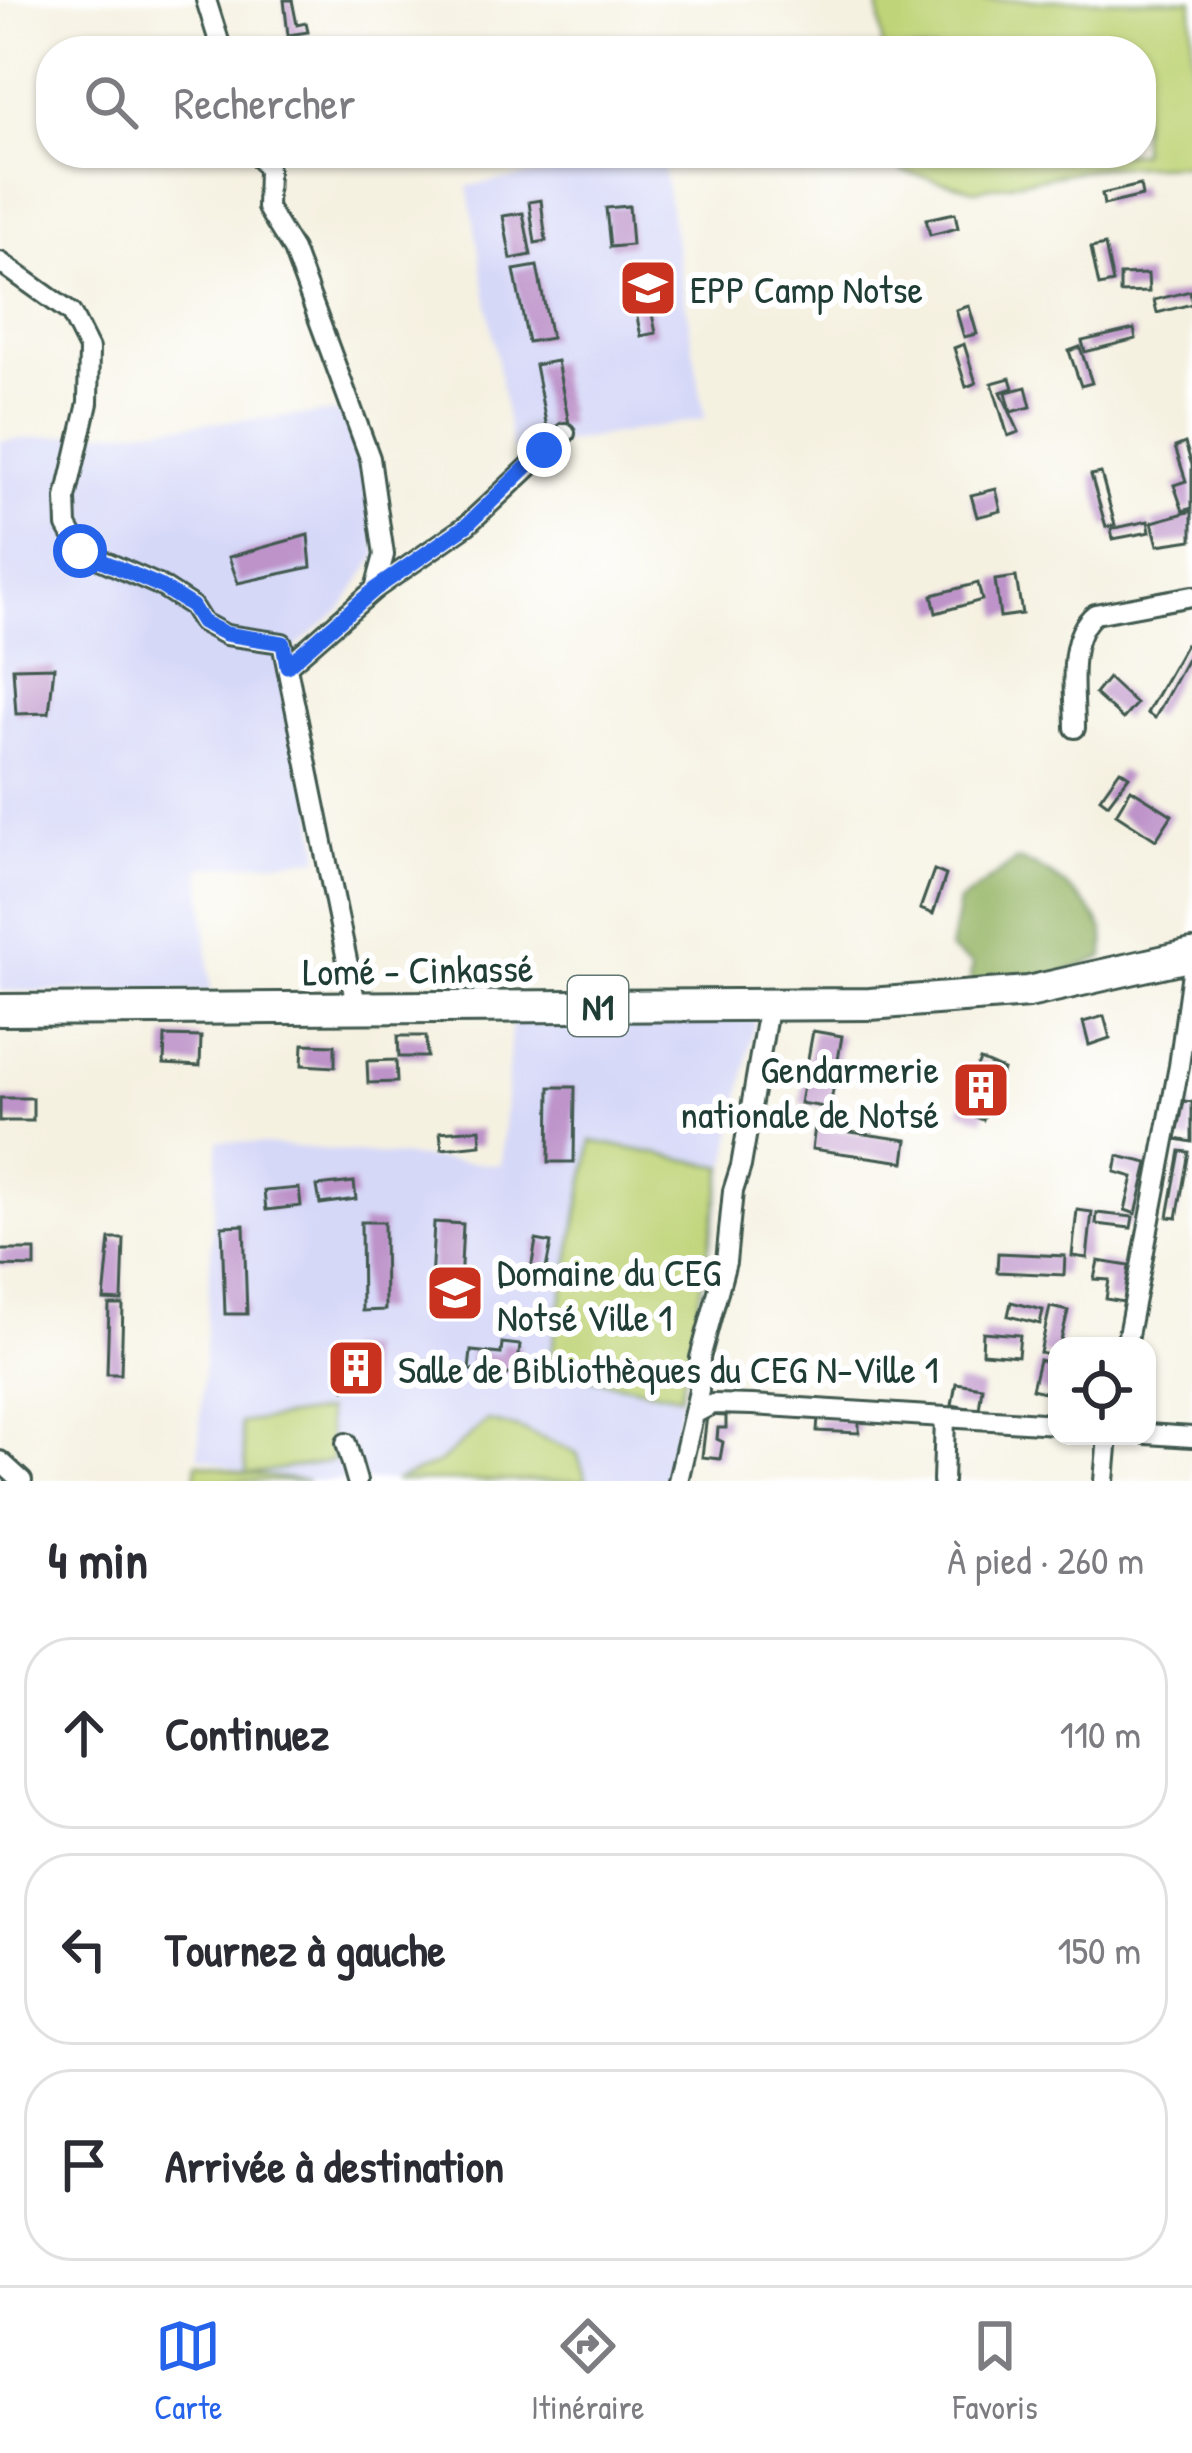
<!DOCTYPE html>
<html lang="fr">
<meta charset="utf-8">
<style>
body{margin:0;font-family:"Patrick Hand",sans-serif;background:#f7f7f7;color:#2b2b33}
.controls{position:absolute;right:36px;bottom:36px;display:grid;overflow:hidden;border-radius:24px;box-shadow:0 3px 9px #0004}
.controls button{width:108px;height:108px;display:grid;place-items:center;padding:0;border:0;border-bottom:3px solid #e1e1e2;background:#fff;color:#2b2b33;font:60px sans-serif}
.stop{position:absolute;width:36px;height:36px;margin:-27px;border:9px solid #2563eb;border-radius:50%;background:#fff}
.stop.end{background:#2563eb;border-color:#fff;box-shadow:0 3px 12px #0008}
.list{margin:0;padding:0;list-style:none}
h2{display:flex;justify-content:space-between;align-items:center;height:156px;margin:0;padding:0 48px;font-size:51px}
h2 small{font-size:39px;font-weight:400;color:#7c7c81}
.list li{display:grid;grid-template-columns:78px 1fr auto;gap:36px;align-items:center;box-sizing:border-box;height:192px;margin:0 24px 24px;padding:0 24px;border:3px solid #e1e1e2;border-radius:48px}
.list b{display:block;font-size:45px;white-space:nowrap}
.list em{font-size:39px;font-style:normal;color:#7c7c81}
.icon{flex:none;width:66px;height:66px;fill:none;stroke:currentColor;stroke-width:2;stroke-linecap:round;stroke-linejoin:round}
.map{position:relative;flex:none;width:1192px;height:1481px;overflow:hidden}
.search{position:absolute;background:#fff;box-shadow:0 3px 9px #0004;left:36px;right:36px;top:36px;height:132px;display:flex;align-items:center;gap:30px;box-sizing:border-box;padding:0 42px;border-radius:48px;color:#7c7c81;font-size:45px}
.sheet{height:804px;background:#fff}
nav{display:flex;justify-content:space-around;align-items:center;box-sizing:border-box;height:168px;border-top:3px solid #e1e1e2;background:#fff;font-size:33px;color:#7c7c81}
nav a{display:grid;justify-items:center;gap:6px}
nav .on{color:#2563eb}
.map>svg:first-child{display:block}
.built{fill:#d6d8f8}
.green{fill:#bfd478;stroke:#6f8856;stroke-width:3}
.forest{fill:#97b668;stroke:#5b7a4e;stroke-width:3}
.building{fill:#bd93c9}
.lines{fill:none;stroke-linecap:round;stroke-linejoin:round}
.minor-casing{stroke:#3f584e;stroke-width:24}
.trunk-casing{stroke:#3f584e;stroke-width:36}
.minor{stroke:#fff;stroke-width:18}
.trunk{stroke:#fff;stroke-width:30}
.route{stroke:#2563eb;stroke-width:15}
.labels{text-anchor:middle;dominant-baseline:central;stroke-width:12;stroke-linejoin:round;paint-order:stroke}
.shield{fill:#fff;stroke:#627771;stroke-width:3}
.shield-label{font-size:36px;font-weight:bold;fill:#1f3d34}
.poi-label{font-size:39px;fill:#1f3d34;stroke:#fff;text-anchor:start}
.street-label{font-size:39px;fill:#1f3d34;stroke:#fff}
</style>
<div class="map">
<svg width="1192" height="1481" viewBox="0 0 1192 1481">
<rect width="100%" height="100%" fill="#fff"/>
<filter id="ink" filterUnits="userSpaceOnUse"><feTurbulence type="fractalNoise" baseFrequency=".00833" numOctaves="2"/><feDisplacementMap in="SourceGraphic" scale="24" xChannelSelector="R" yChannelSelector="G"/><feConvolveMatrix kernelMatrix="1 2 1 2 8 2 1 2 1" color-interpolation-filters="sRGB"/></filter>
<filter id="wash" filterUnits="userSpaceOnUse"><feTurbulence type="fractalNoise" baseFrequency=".004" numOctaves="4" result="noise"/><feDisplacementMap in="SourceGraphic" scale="48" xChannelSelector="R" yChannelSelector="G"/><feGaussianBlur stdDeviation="2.7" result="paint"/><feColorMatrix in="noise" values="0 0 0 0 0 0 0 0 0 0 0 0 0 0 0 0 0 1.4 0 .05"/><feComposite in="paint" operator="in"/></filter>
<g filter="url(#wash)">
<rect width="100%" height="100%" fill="#f5f1e1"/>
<g class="built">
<path d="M661 154 705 419 512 451 468 186Z"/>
<path d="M347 411 365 462 377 556 341 609 293 649 320 858 201 868 211 991H0V441Z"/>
<path d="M512 1017 755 1020 666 1481H587L577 1453 487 1421 447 1456 393 1481H315L248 1473 198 1456 218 1140 501 1165Z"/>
</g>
<g class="green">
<path d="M878 0H1192V165L1102 167 975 190 902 171 899 153H1141V51H883Z"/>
<path d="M592 1141 724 1167 680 1396 548 1370Z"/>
<path d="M326 1411 333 1461 249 1474 308 1481H195L197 1462 247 1474 240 1423Z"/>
<path d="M487 1421 518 1428 577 1453 587 1481H394L439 1463Z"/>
</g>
<path class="forest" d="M1017 860C1048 867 1087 899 1102 928 1106 936 1104 948 1104 957L1054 976 974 986 970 977 973 964 950 950 959 902Z"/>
<g id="blocks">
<g class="building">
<path d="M284 0H292L297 25 306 23 308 32 288 35Z"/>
<path d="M1140 185 1142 196 1104 205 1102 194Z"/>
<path d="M541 200 546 241 535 243 529 202Z"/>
<path d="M629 206 632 245 610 247 606 208Z"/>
<path d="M523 213 531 255 511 259 503 216Z"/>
<path d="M955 213 958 228 930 235 926 219Z"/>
<path d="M1105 245 1113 283 1099 286 1091 248Z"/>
<path d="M537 266 551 338 528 342 514 270Z"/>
<path d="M1148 274 1149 292 1120 293V275Z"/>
<path d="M644 276 656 333 641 336 629 279Z"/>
<path d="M1190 291 1192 304 1157 313 1154 300Z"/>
<path d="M969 306 977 334 964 337 956 310Z"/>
<path d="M1134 329 1136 339 1085 352 1082 341Z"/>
<path d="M964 344 976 383 966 387 954 348Z"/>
<path d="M1080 347 1092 383 1081 386 1069 351Z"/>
<path d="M557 361 569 424 547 428 535 365Z"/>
<path d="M1010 378 1013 388 1001 392 1019 432 1008 436 992 383Z"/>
<path d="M1026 387 1031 407 1011 412 1006 392Z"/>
<path d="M1185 443 1192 465V508L1183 511 1174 485 1186 481 1175 447Z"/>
<path d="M1101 473 1115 525 1106 527 1091 475Z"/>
<path d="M996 489 1001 511 977 517 971 495Z"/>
<path d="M1192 511V540L1158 545 1152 522Z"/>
<path d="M1148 521 1150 532 1113 539 1111 529Z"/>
<path d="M308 535 311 567 238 583 229 557Z"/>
<path d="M1016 577 1022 614 1000 617 995 580Z"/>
<path d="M978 583 982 600 936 613 932 595Z"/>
<path d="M1186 644 1192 648V660L1188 657 1155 718 1147 713Z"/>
<path d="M54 667 49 713 16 714 13 668Z"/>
<path d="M1108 678 1136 704 1123 719 1095 694Z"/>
<path d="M1120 770 1129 776 1108 804 1100 798Z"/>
<path d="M1131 789 1172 815 1156 840 1116 814Z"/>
<path d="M934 870 946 875 933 914 920 909Z"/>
<path d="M1104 1016 1110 1038 1089 1045 1083 1022Z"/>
<path d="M813 1031 842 1036 830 1108 800 1103Z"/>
<path d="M165 1036 201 1037 200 1066 164 1064Z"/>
<path d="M398 1036H426L427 1057H399Z"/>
<path d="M303 1044 335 1045V1067L302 1065Z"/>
<path d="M396 1060 397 1082 368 1083 367 1061Z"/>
<path d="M980 1060 1003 1070 983 1120 959 1110Z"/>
<path d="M550 1087H575L574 1162H549Z"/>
<rect x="0" y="1098" width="33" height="23"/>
<path d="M1184 1101 1192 1102V1142L1176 1139Z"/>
<path d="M815 1127 907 1140 904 1162 812 1149Z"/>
<path d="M480 1129 481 1145 442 1149 440 1132Z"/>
<path d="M1180 1151 1189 1152 1177 1218 1168 1217Z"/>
<path d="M1118 1156 1148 1163 1136 1214 1125 1210 1133 1177 1115 1172Z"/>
<path d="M354 1182 356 1199 320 1204 317 1186Z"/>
<path d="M299 1188 301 1206 266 1210 264 1191Z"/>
<path d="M1077 1210 1092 1212 1087 1258 1072 1256Z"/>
<path d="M1097 1213 1133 1217 1131 1228 1096 1224Z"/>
<path d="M361 1222H384L385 1310 362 1311Z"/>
<path d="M434 1222 463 1224 459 1307 430 1306Z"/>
<path d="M244 1225 247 1314H225L222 1226Z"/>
<path d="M110 1239H124L122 1301 104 1300Z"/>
<path d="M536 1240 551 1243 544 1279 530 1276Z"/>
<path d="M0 1250H35V1267L0 1266Z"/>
<path d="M998 1253 1065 1256 1064 1275 997 1272Z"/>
<path d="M1098 1261 1129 1266 1124 1302 1106 1299 1109 1280 1094 1279Z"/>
<path d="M1011 1302 1043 1310 1040 1324 1008 1316Z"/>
<path d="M109 1305H123L121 1374H107Z"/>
<path d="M1050 1307 1068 1311 1057 1357 1040 1353Z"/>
<path d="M983 1332 1020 1335 1018 1356 982 1353Z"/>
<path d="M502 1343 520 1345 517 1375 469 1370 471 1351 501 1354Z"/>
<path d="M367 1347 369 1388 345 1389 343 1348Z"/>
<path d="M1039 1360 1057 1365 1051 1394 1032 1389Z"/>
<path d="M956 1383 982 1387 979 1410 952 1405Z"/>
<path d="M707 1415 726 1416V1428H718L717 1439 723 1442 720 1459 702 1457Z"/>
<path d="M818 1417 859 1420V1433L817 1431Z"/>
</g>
</g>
</g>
<g filter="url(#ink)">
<use href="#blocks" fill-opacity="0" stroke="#3f584e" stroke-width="3"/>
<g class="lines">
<defs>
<g id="minor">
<path d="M206 0 222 51"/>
<path d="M256 153 268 169 267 208 293 250 370 458 384 555 375 589 287 666"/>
<path d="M0 262 71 313 89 349 88 403 66 498 67 526 81 551 161 586 192 606 202 622 226 635 282 643 357 1009"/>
<path d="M375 589 467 525 565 433"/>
<path d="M1075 728C1075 693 1065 638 1095 614L1192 596"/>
<path d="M1126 1346 1179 1066 1192 972"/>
<path d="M694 1414 713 1404 752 1405 1057 1424"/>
<path d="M1147 1434 1192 1437"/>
<path d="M346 1443 357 1481"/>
<path d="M0 1461 22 1481"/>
<path d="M678 1481 699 1391 700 1358 726 1262 733 1191 741 1166 769 1003"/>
<path d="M943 1481 945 1418"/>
<path d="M1104 1481 1108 1436"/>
</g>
<path id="trunk" d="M0 1010 870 1004 1028 992 1192 955"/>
</defs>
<use href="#minor" class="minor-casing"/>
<use href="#trunk" class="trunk-casing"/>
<use href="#minor" class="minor"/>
<use href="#trunk" class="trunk"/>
</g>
</g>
<g class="lines" filter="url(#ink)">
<path class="route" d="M80 551 160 586 192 606 202 622 226 634 283 643 287 666 375 589 467 525 544 450"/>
</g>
<defs>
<symbol id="school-square" viewBox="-11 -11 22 22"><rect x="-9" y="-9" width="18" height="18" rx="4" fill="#c8321e" stroke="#fff"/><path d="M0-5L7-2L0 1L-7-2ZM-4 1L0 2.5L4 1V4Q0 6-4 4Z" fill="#fff"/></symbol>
<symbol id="building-square" viewBox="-11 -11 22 22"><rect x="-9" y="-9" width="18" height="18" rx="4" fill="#c8321e" stroke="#fff"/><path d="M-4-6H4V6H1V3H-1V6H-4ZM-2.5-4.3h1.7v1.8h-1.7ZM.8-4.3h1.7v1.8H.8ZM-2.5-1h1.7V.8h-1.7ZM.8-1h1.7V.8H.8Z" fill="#fff"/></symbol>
</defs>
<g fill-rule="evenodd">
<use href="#school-square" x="615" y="255" width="66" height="66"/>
<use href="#building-square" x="948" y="1057" width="66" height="66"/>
<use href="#school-square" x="422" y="1260" width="66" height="66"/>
<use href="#building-square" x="323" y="1335" width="66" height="66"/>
</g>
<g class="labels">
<rect class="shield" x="568" y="976" width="60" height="60" rx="9"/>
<g class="shield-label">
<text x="598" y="1006">N1</text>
</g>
<g class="poi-label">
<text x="690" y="288">EPP Camp Notse</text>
<text x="939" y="1068" text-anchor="end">Gendarmerie<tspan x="939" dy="45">nationale de Notsé</tspan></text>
<text x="497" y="1271">Domaine du CEG<tspan x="497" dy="45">Notsé Ville 1</tspan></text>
<text x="398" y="1368">Salle de Bibliothèques du CEG N-Ville 1</text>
</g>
<g class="street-label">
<text transform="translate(418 969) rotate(-1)">Lomé - Cinkassé</text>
</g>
</g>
</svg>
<div class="controls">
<button><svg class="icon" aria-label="locate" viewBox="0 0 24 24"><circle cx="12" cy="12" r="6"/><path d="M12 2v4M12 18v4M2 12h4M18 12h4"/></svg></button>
</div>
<div class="stop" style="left:80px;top:551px"></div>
<div class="stop end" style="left:544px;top:450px"></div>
<div class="search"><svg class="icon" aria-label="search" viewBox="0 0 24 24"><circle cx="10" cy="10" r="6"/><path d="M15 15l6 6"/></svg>Rechercher</div>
</div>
<section class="sheet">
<h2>4 min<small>À pied · 260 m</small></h2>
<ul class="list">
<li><svg class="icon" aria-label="ahead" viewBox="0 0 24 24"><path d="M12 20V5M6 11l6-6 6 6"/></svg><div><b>Continuez</b></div><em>110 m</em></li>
<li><svg class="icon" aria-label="left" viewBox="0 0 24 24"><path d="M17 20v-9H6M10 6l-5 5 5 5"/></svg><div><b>Tournez à gauche</b></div><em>150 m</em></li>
<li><svg class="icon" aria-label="arrive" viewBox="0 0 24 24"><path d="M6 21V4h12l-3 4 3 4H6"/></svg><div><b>Arrivée à destination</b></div></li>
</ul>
</section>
<nav>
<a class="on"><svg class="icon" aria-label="map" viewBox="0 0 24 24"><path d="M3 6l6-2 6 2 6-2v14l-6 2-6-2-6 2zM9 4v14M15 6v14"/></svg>Carte</a>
<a><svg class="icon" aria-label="directions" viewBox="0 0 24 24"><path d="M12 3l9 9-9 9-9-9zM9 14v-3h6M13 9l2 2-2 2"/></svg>Itinéraire</a>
<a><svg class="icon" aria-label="saved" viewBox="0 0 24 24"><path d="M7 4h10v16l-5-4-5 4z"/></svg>Favoris</a>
</nav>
